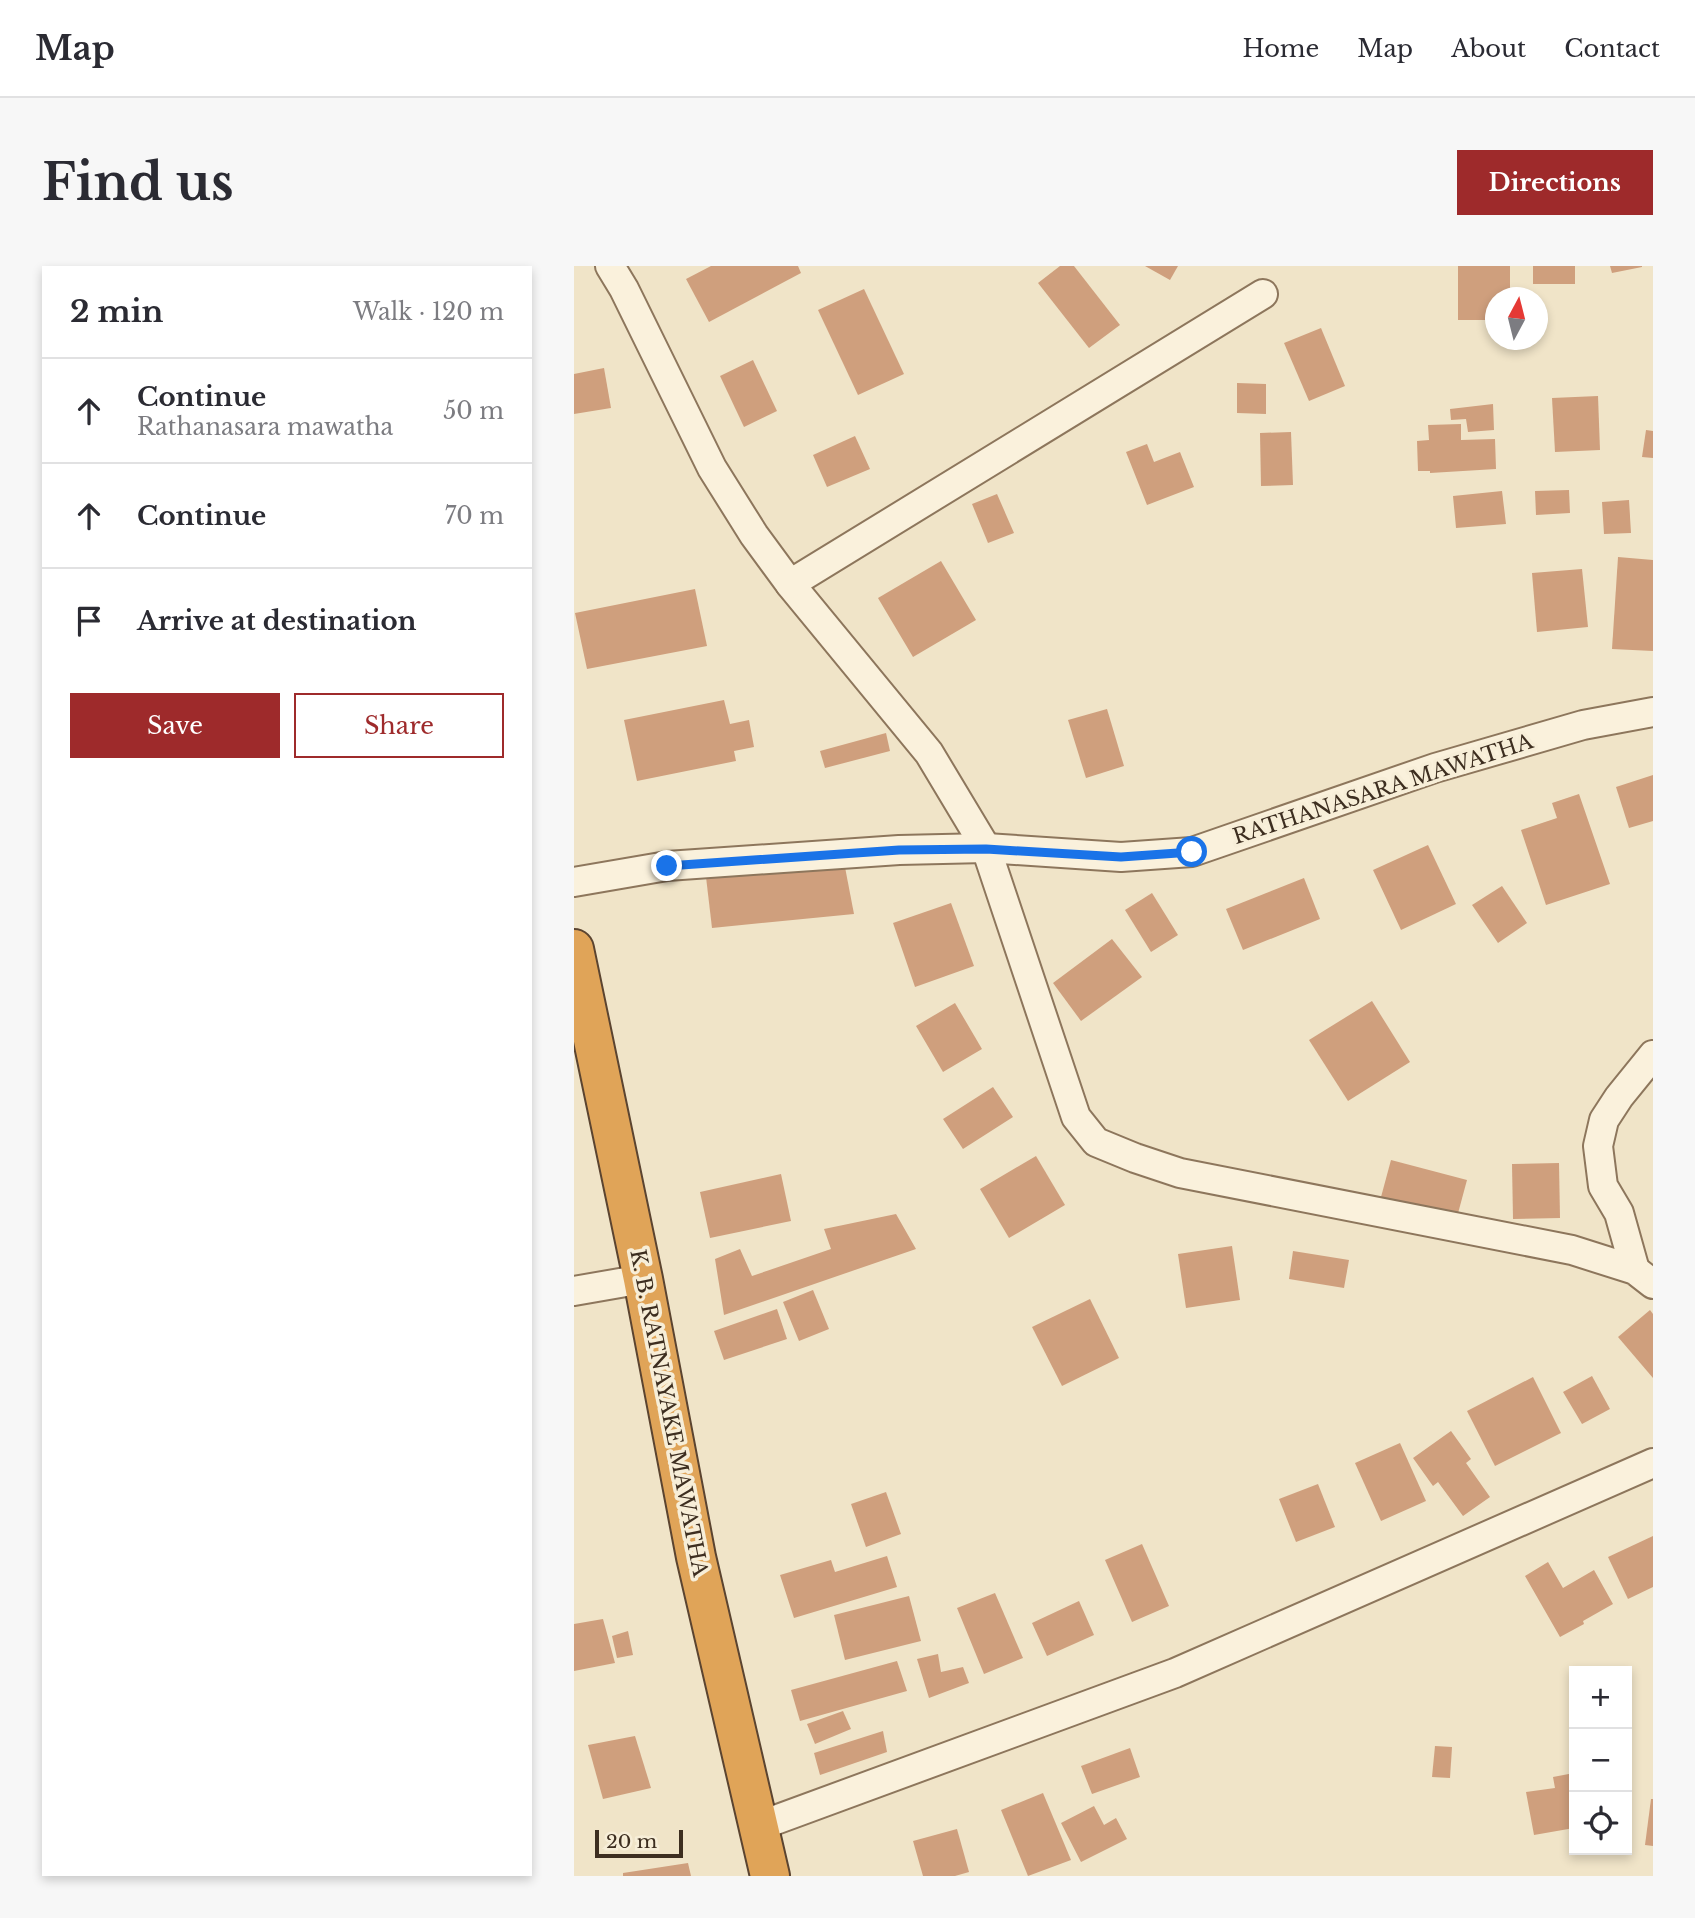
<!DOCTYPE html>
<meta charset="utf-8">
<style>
body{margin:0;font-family:"Libre Baskerville",serif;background:#f7f7f7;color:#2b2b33}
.controls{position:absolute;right:21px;bottom:21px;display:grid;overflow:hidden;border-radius:0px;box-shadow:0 4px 10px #0003}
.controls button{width:63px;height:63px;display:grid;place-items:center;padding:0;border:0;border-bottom:2px solid #e1e1e2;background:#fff;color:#2b2b33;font:35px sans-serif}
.compass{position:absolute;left:911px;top:21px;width:63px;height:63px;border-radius:50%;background:#fff;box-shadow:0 4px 10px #0003;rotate:7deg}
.scale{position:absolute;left:21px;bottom:18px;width:88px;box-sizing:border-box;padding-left:7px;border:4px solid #3d2e20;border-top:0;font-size:19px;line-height:24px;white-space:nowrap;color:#3d2e20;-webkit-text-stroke:5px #f7eed8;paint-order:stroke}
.stop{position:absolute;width:21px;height:21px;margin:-16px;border:5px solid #1a73e8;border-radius:50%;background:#fff}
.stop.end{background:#1a73e8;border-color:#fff;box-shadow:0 2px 7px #0008}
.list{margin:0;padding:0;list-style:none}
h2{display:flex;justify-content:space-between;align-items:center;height:91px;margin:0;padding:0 28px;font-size:30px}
h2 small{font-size:23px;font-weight:400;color:#7c7c81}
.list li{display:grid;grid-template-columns:46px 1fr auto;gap:21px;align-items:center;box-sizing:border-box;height:105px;padding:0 28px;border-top:2px solid #e1e1e2}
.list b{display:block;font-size:26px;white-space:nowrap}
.list p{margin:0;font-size:23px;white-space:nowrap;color:#7c7c81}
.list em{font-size:23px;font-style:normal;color:#7c7c81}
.actions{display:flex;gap:14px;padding:21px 28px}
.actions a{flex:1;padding:16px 0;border:2px solid #9e2a2b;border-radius:0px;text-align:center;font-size:24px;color:#9e2a2b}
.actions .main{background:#9e2a2b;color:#fff}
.icon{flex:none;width:38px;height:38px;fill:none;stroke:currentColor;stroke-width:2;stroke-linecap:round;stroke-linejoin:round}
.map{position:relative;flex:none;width:1079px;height:1610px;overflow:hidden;border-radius:0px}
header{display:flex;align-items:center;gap:42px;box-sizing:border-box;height:98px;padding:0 35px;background:#fff;border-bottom:2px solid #e1e1e2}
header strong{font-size:33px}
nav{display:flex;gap:38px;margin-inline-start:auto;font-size:24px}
.intro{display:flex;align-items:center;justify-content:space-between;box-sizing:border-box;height:168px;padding:0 42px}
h1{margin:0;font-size:49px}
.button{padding:18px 32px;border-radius:0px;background:#9e2a2b;color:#fff;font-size:24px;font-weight:700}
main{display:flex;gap:42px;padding:0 42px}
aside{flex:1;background:#fff;border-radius:0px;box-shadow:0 4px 10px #0003}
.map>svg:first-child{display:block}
.building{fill:#cf9f7d}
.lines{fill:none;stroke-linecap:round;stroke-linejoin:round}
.minor-casing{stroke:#8d765c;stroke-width:32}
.highway-casing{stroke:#5b4430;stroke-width:42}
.minor{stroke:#faf1dc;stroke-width:28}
.highway{stroke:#e0a458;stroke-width:38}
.route{stroke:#1a73e8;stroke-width:9}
.labels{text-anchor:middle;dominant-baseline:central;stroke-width:7;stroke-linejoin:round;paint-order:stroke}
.street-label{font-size:21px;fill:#3d2e20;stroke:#f7eed8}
</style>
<header>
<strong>Map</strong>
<nav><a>Home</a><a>Map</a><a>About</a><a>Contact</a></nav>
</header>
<div class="intro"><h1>Find us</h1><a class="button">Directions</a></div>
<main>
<aside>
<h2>2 min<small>Walk · 120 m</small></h2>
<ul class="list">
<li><svg class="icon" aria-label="ahead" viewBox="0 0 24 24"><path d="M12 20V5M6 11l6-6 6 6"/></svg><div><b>Continue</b><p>Rathanasara mawatha</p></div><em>50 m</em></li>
<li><svg class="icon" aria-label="ahead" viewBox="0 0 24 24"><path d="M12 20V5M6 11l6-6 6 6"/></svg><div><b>Continue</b></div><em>70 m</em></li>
<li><svg class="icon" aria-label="arrive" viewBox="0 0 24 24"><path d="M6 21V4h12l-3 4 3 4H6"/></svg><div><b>Arrive at destination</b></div></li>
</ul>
<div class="actions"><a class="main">Save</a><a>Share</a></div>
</aside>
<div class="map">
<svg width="1079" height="1610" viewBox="0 0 1079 1610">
<rect width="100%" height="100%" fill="#f0e4c8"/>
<g class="building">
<path d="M137 0H224L227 7 135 56 112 13Z"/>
<path d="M486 0H500L546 59 515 82 464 17Z"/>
<path d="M571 0H604L596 14Z"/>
<path d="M884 0H936V32H922V54H884Z"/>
<rect x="959" y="0" width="42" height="18"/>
<path d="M1036 0H1068V1L1038 7Z"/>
<path d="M290 23 330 108 284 129 244 44Z"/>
<path d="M747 62 771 120 735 135 710 77Z"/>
<path d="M179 94 203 145 170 161 146 110Z"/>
<path d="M30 102 37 142 0 148V108Z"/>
<path d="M663 117 692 118V148L663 147Z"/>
<path d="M1024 130 1026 184 981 186 978 132Z"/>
<path d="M919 138 920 164 894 166 892 153 877 154 876 143Z"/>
<path d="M887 158V174L921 173 922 203 856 207V205H844L843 175 855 174 854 159Z"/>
<path d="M1072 164 1079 165V192L1068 191Z"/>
<path d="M717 166 719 219 687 220 686 167Z"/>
<path d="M281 170 296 203 253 221 239 189Z"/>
<path d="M573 178 580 196 606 186 620 221 573 239 552 186Z"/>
<path d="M995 224 996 247 962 249 961 225Z"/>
<path d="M928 225 932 258 882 262 879 230Z"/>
<path d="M423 228 440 267 414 277 398 238Z"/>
<path d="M1055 234 1057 267 1030 268 1028 236Z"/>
<path d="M1044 291 1079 294V385L1038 383Z"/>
<path d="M367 295 402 354 339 391 304 332Z"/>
<path d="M1008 303 1014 361 963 366 958 307Z"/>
<path d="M121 323 133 380 13 403 1 347Z"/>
<path d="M150 434 156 458 175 454 180 481 160 485 162 495 63 515 50 454Z"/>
<path d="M533 443 550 500 512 512 494 454Z"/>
<path d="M312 467 316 485 251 502 246 485Z"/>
<path d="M1079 509V555L1055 562 1042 521Z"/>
<path d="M1005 528 1036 618 972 639 947 564 983 552 978 537Z"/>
<path d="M854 579 882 638 827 664 799 604Z"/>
<path d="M270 596 280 648 138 662 132 611Z"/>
<path d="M730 612 746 653 669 684 652 643Z"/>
<path d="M928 620 953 657 924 677 898 639Z"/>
<path d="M578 627 604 669 577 686 551 644Z"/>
<path d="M377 637 400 700 341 721 319 657Z"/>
<path d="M538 673 568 711 507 755 479 717Z"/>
<path d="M798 735 836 796 774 835 735 774Z"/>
<path d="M381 737 408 783 369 806 342 760Z"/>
<path d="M419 821 439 851 389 883 369 853Z"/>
<path d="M462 890 491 939 435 972 406 923Z"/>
<path d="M817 894 893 914 883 951 807 931Z"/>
<path d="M985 897 986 952 939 953 938 898Z"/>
<path d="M207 908 217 955 136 972 126 926Z"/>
<path d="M322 948 342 983 150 1049 141 993 166 983 178 1010 257 983 250 963Z"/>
<path d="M658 980 666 1034 612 1042 604 988Z"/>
<path d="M719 985 775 994 770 1022 715 1013Z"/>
<path d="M239 1024 255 1063 225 1075 209 1036Z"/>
<path d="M516 1033 545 1092 488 1120 458 1061Z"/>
<path d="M203 1043 213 1073 150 1094 140 1065Z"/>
<path d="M1076 1044 1079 1048V1112L1044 1071Z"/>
<path d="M1018 1110 1036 1143 1008 1158 989 1126Z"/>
<path d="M959 1111 987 1167 921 1200 893 1145Z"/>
<path d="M877 1165 897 1193 892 1197 916 1231 889 1250 864 1216 859 1220 839 1192Z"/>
<path d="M826 1177 852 1235 807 1255 781 1197Z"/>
<path d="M744 1218 761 1261 722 1276 705 1233Z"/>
<path d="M312 1226 327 1268 292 1281 277 1238Z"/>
<path d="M1079 1270V1321L1054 1333 1034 1291Z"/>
<path d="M568 1278 595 1340 558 1356 531 1294Z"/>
<path d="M313 1290 323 1321 220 1352 206 1309 257 1294 261 1306Z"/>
<path d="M974 1296 989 1322 1020 1304 1039 1338 1009 1355 1010 1358 986 1371 951 1310Z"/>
<path d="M421 1327 449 1392 410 1408 383 1342Z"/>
<path d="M335 1330 347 1375 271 1394 260 1349Z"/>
<path d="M505 1335 520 1369 473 1390 458 1357Z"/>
<path d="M29 1353 41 1397 0 1405V1358Z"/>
<path d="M54 1365 59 1389 43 1392 38 1370Z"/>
<path d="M364 1388 367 1406 389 1401 395 1417 355 1432 343 1393Z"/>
<path d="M323 1395 333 1425 226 1455 217 1424Z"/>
<path d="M269 1445 277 1463 241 1478 233 1458Z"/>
<path d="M309 1465 313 1486 246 1509 240 1487Z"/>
<path d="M61 1470 77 1522 29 1533 14 1479Z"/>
<path d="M861 1480 878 1481 876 1512 858 1511Z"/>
<path d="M556 1482 566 1511 518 1528 507 1500Z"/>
<path d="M1000 1507V1562L960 1569 952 1526 981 1522 979 1511Z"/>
<path d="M469 1527 497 1594 454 1610 427 1544Z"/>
<path d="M1077 1533H1079V1580L1071 1579Z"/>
<path d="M520 1540 530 1559 542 1552 553 1573 507 1596 487 1557Z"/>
<path d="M383 1563 395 1606 381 1610H349L339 1575Z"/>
<path d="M114 1597 117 1610H49V1607Z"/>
</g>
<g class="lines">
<defs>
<g id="minor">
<path d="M36 0 50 23 138 202 180 269 216 318 355 487 412 582 502 851 522 876 561 892 606 907 998 984 1061 1004 1079 1018"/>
<path d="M216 318 689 28"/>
<path d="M0 616 93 600 325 584 412 582 547 591 618 586 861 502 1009 459 1079 446"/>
<path d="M1061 1004 1045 947 1029 920 1024 880 1030 854 1045 831 1079 789"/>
<path d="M0 1025 69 1013"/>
<path d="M185 1560 601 1407 1079 1197"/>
</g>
<path id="highway" d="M0 683 69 1013 122 1291 196 1610"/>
</defs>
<use href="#minor" class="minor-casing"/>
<use href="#highway" class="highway-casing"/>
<use href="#minor" class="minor"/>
<use href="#highway" class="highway"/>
</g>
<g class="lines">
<path class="route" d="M93 600 325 584 412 583 547 591 618 586"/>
</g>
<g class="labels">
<g class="street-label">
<text transform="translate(809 523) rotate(-18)">RATHANASARA MAWATHA</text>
<text transform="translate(95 1147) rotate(79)">K. B. RATNAYAKE MAWATHA</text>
</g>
</g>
</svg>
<div class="controls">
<button>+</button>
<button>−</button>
<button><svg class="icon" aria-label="locate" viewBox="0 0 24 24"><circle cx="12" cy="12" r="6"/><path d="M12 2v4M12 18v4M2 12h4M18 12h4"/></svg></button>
</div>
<svg class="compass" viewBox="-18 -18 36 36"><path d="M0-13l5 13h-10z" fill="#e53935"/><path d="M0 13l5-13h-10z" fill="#7c7c81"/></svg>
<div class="scale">20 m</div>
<div class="stop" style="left:618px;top:586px"></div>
<div class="stop end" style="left:93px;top:600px"></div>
</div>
</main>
